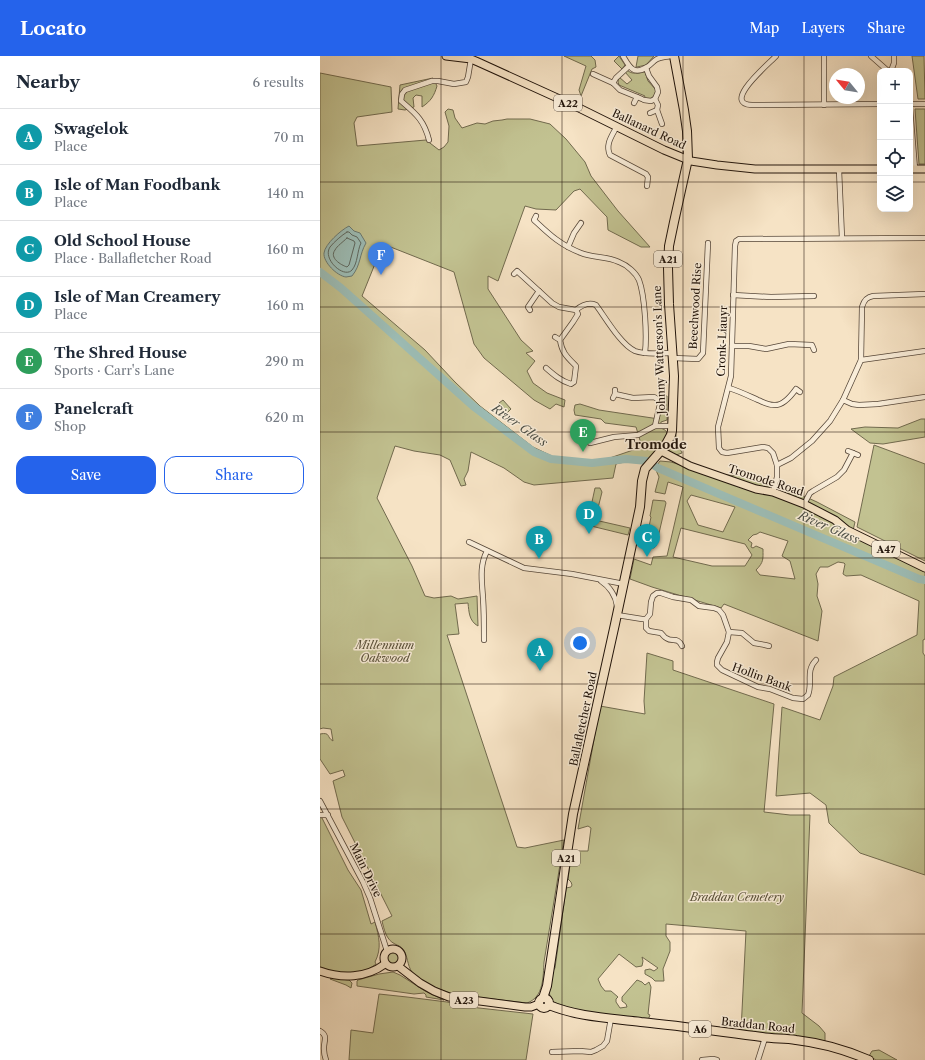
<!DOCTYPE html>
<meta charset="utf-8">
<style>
body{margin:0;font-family:"Libre Caslon Text",serif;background:#f2f2f3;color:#1f2937}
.controls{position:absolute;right:12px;top:12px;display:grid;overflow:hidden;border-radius:8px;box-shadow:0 4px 16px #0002}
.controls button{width:36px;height:36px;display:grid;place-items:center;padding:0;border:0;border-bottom:1px solid #e0e1e3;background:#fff;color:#1f2937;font:20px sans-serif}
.compass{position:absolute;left:509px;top:12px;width:36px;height:36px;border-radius:50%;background:#fff;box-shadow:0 4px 16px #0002;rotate:300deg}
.you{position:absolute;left:260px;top:587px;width:14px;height:14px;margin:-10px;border:3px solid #fff;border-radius:50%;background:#1a73e8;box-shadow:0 0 0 6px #1a73e833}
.badge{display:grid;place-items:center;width:26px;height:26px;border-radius:50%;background:#2563eb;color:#fff;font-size:13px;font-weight:700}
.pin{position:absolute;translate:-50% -33px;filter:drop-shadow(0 1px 2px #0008)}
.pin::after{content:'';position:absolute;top:21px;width:14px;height:12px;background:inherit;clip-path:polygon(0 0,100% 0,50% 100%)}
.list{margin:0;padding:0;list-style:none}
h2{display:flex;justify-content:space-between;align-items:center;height:52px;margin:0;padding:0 16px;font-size:17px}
h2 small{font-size:13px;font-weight:400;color:#747a83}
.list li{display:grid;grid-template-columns:26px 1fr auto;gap:12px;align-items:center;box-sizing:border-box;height:56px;padding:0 16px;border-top:1px solid #e0e1e3}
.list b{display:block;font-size:15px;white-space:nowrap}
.list p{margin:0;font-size:13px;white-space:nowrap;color:#747a83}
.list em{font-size:13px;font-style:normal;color:#747a83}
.actions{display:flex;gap:8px;padding:12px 16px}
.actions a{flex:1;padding:9px 0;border:1px solid #2563eb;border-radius:12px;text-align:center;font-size:14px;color:#2563eb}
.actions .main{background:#2563eb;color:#fff}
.icon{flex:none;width:22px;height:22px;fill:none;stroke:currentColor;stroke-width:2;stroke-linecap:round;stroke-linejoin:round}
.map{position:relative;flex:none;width:605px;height:1004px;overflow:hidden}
header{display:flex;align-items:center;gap:24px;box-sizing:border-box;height:56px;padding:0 20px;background:#2563eb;color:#fff}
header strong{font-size:19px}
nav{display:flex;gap:22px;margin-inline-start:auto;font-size:14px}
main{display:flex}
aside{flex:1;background:#fff}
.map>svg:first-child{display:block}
.green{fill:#c2c291;stroke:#716a4e;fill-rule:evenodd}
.water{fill:#9dbeb7;stroke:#6b7a72}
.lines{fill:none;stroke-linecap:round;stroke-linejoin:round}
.shore{stroke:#5e6860;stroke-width:1}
.river{stroke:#9dbeb7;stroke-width:8}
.street-casing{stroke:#564739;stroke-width:6}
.primary-casing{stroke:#20130a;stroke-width:9}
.highway-casing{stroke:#20130a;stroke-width:10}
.street{stroke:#f9edd9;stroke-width:4.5}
.primary{stroke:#f6e3c5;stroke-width:7}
.highway{stroke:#f6e3c5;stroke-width:8}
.grid{fill:none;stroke:#20130a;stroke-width:1;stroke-opacity:0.55}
.labels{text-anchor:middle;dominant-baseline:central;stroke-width:3;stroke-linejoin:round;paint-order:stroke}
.shield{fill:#f9edd9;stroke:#615448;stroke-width:1}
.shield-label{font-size:10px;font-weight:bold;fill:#20130a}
.street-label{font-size:11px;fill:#20130a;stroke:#f9edd9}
.park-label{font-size:11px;font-style:italic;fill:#595039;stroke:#f9edd9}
.water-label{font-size:12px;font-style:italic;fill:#4c4f47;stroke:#f9edd9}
.quarter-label{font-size:13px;font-weight:bold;fill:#20130a;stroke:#f9edd9}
</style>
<header>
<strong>Locato</strong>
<nav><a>Map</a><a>Layers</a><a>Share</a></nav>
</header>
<main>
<aside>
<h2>Nearby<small>6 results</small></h2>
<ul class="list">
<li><span class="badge" style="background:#0f9aa8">A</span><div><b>Swagelok</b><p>Place</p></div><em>70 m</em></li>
<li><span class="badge" style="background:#0f9aa8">B</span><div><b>Isle of Man Foodbank</b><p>Place</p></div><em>140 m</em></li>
<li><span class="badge" style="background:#0f9aa8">C</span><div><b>Old School House</b><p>Place · Ballafletcher Road</p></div><em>160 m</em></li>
<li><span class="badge" style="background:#0f9aa8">D</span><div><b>Isle of Man Creamery</b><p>Place</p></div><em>160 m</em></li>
<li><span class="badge" style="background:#2e9e5b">E</span><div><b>The Shred House</b><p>Sports · Carr's Lane</p></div><em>290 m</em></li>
<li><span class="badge" style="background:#3f7fe0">F</span><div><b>Panelcraft</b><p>Shop</p></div><em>620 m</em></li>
</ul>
<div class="actions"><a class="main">Save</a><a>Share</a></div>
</aside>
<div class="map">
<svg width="605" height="1004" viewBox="0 0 605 1004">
<rect width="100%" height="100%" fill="#f6e3c5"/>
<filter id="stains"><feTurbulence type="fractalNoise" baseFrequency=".005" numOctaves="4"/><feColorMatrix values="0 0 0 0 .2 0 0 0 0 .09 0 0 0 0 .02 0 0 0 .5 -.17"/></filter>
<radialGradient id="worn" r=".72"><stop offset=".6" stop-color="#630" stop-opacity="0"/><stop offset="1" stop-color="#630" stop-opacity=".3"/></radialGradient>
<g class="green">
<path d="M244 0H271L275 4 276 11 272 13 261 40 259 34 266 10Z"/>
<path d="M299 0 305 9 302 13 294 5Z"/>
<path d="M318 0H334L326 9 317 11H316Z"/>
<path d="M592 0H604L605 43H598Z"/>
<path d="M307 14C312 19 319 17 325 16L328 25 336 34C335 38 334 42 329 43L324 42 325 40 299 29 298 26 299 21 307 28 312 24 305 16Z"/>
<path d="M0 17 71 31 72 56 37 61 34 67 37 90 106 84 119 94 124 91 128 86 129 70 125 56 128 53 133 54 135 62 142 72 157 67 165 68 173 65 182 64 187 63H210L230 68 246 83 265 106 271 120 298 155 330 191H321L288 174 287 161 260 133 254 135 236 154 216 153 205 150 178 225 168 220V233L201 284 213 295 206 297 215 305 207 315 213 327 227 337 245 344 244 351 236 348 230 353 214 344 164 302 154 288 134 216 63 188 42 240 105 294 135 326 160 350 213 391 234 401 278 406 322 391 316 371 285 367 281 363 255 359 254 354 255 349 260 348 279 354 339 363 342 347 341 340H347V364L341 366 340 372C347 374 348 376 346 383L324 408C315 405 306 405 296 408L293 422 214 429 204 426 184 412 151 396 148 415 144 423 146 429 141 430 130 404 120 399 94 395 75 390 57 442 92 510 105 540 114 542 131 540 138 543 157 540 158 570C149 565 149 556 148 547L135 548 139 578 127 579 197 791 205 792 244 784 224 906C223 921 224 941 207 947L139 939C127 937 100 927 92 916 87 909 88 900 83 893 80 890 79 890 75 888 66 884 64 873 62 865L72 860 22 761 13 725 25 720 23 714 10 718 0 703V678C11 676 6 681 13 685L11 673 3 672 0 673Z"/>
<path d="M113 22 117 30C114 40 111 45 102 51V40L96 39 93 42 94 51 85 54 78 53 80 29Z"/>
<path d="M595 53H605V108H599Z"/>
<path d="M183 344 191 353 187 357 179 347Z"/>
<path d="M601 363H605V381L563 388 550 387 531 373 545 371 578 372Z"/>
<path d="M355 374 357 385 362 397 356 399 350 396 349 394 354 382Z"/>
<path d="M554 389 605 408V505L537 471Z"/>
<path d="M340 405 351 406 367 411 405 419 439 420 497 446 535 466 532 479 605 515V583L603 584V597L605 600V819L540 797 509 767 506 749 490 737 456 740 462 651 500 664 513 630 514 621 597 579 599 545 541 519 526 520 523 518 525 508 524 507 518 506 508 511H500L496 518 498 528 497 540 502 555 498 585 404 548 401 552 332 531 310 523 314 503 331 509 333 501 347 500 363 431 348 426 345 438 335 436 339 421 335 412ZM371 439 415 451 403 476 378 469 367 445ZM361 472 425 488 432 499 425 510H392L353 501ZM440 476 468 485 462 500 470 505 475 523 440 519 436 514C444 506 443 503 443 493L436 490 433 492 431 491 432 487 428 484 433 479 437 478Z"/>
<path d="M275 432H280L282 436 275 464 310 472 308 479 267 469Z"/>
<path d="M333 444 345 445 346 447 336 490 334 492 325 490 331 461 330 460Z"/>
<path d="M327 597 353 605V614L454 648 444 756 470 759H490L482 957 499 970 505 977V985L481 981 453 979 452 978H448L421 975 426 875 346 868V880L350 886V895L343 913 344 925H335L332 922 325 918V914L330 913 334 915 338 912 322 901 323 905 322 910 316 911 299 898 278 923 281 930 285 935H291L298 941 296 943V946L300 952 307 951 306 948 302 945V941L317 924 322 926 325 929 329 926 331 931 328 958 330 959 328 964 271 958 244 951 234 946 231 944 229 936 232 916 235 912 246 833V832L251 831 252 829 251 826 248 823 252 795H268L271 772 268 770 258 773 280 650 325 658 324 645Z"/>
<path d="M0 761 2 762 28 814 41 834 51 868 55 866C59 881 62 892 55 906L56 908C37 923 22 917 0 913Z"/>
<circle cx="73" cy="902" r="6"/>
<path d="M73 916 80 919 105 935 124 944 106 941V939L104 937 94 938 37 930V925L38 924 59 918Z"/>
<path d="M11 922 29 924 32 927 31 932 26 929 10 923Z"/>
<path d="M59 938 87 941 127 946 150 951 213 958 206 1004H29L31 974 53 977Z"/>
<path d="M559 994 577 1004H556L549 1000 552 995Z"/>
</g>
<path class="water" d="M29 170 34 175 40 177 46 187C39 199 41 209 32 220 30 220 28 221 26 221 17 220 3 206 4 197 5 188 21 174 29 170Z"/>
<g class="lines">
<g class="shore">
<path d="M27 176H29L32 179 37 181 41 187C37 195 38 207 32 214 24 223 2 203 10 191 14 186 22 179 27 176Z"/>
<path d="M27 182 34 185 35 187 29 209 27 211C21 209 9 202 15 194 17 190 23 186 27 182Z"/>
</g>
<path class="river" d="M0 216 21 232 153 350 214 396 231 403 272 407 306 403 327 405 338 412 599 523 605 524"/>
<defs>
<g id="street">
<path d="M303 0C309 10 313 20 327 11 331 9 333 5 337 3 341 1 346 1 350 0"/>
<path d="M456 0C451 6 400 48 432 49L560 48"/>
<path d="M504 0V49"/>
<path d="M551 0 568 15"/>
<path d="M309 10 296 22 293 27 300 34 322 43"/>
<path d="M326 12 329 20 337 31 338 36 335 43 338 49 337 54 342 68"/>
<path d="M571 15 574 7V0"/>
<path d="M273 18 293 27"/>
<path d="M324 44 331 45 335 43"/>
<path d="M314 47 317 41"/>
<path d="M590 48H605"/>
<path d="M590 52 595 113"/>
<path d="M330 57 337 54"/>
<path d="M297 70C292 80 285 88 290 99L326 118 328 121 327 130"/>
<path d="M109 84C104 64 96 58 81 45L82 38 85 34 112 25H118L134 28 146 26 148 21 151 3"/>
<path d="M519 114 522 182"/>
<path d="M216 160 214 164C229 178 240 189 261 197 273 202 287 200 299 206 307 209 316 217 319 224 325 240 327 280 325 297"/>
<path d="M248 191 254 177 261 167"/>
<path d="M194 218 197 215 232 247 239 251 256 254C262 249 269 246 276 249 285 261 301 289 315 295 326 299 340 297 352 297"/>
<path d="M413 239 451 241 494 240"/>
<path d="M210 254 208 251 219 235"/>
<path d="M235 281 240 284 253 266 258 258 256 254"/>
<path d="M412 290H429L446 293 469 288 492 289 494 294"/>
<path d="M353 302 378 303 383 297 388 187"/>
<path d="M541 304 605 295"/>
<path d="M226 312C234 319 241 325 251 328L254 326 256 310C247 301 242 297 240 284"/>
<path d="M409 332C419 335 429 340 438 344 443 346 448 349 454 349 463 350 471 340 476 333L480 336"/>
<path d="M295 338 313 342 334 341 339 344 340 348 335 370"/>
<path d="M293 342 295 338V334"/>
<path d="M523 344 532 348 539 349 558 348 605 341"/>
<path d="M270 387 294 381 318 379 335 370H353"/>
<path d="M528 395 538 399"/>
<path d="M457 409 471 402 492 385 510 365 523 344 541 304 542 251C544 244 547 241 553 240L605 238"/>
<path d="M453 436 457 421V409L453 397 448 392 443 391 407 397 402 396 399 392 398 371 411 320 415 190 416 185 419 183 605 182"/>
<path d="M484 448 490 437 493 435 517 421 524 414 533 397"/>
<path d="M149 486 204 512 252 518 304 528"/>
<path d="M281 525C289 530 296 540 297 550"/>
<path d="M297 559 322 563H326L330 558 331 546 333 540 337 537H341L353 541 371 544 379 550 394 552 399 554 403 559 409 576 407 586 398 602 397 606V609L402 614 438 631 450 633 473 642 483 643 488 639C493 627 485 615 496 604"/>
<path d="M326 563V572L329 575 341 577C342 578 345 582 346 582 353 587 357 580 362 590"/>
<path d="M409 576 422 577 434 587 445 589 449 590"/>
<path d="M164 584C164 570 164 556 163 542 162 526 159 510 167 495"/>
<path d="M0 745 43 826 50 842 67 895"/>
<path d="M0 759H8"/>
<path d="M0 975C9 980 3 986 4 994 4 997 5 1001 6 1004"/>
<path d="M232 996 260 995 271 996 276 994 283 990 287 985 291 962"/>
<path d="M382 1004 393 1003 397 1004"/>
<path d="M438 1004 445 982"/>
</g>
<g id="primary">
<path d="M126 0 151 3 158 6 255 50 344 94 371 105 397 109 435 113H560"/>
<path d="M590 113H605"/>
<path d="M341 395 370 410 436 433 453 436 484 448 515 464 527 474 605 512"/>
<circle cx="73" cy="902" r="9"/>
<path d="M78 910 100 927 114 935 129 941 205 951H211L219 948"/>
<path d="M0 915C22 923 46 922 65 908"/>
</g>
<g id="highway">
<path d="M223 942 227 930 253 758 295 568 320 451 322 425 325 413 345 390 351 379 352 375 354 320 349 248 348 212 349 190 354 166 368 103 367 75 364 54 354 0"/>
<circle cx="224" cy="947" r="5"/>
<path d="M229 949C258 961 290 962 321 966 362 970 402 976 442 981 453 983 465 982 476 984 501 987 526 994 549 1004"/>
</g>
</defs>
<use href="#street" class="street-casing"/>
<use href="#primary" class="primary-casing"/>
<use href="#highway" class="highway-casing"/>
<use href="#street" class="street"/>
<use href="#primary" class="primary"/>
<use href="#highway" class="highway"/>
</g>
<path class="grid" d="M121 0V1004M242 0V1004M363 0V1004M484 0V1004M0 126H560M590 126H605M0 251H605M0 376H605M0 502H605M0 628H605M0 753H605M0 878H605"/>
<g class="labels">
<g class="shield">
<rect x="234" y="39" width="28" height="16" rx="3"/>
<rect x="334" y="195" width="28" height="16" rx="3"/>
<rect x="552" y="485" width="28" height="16" rx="3"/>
<rect x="232" y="794" width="28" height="16" rx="3"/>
<rect x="130" y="936" width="28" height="16" rx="3"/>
<rect x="369" y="965" width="22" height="16" rx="3"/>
</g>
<g class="shield-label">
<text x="248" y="47">A22</text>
<text x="348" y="203">A21</text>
<text x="566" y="493">A47</text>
<text x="246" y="802">A21</text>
<text x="144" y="944">A23</text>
<text x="380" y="973">A6</text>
</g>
<g class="street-label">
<text transform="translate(329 73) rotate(25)">Ballanard Road</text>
<text transform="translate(375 250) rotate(-87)">Beechwood Rise</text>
<text transform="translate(402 285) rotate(-88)">Cronk-Liauyr</text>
<text transform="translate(339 294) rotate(-92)">Johnny Watterson's Lane</text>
<text transform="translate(446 424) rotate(18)">Tromode Road</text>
<text transform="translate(442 621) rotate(20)">Hollin Bank</text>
<text transform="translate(263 663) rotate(-78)">Ballafletcher Road</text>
<text transform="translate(46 814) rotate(64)">Main Drive</text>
<text transform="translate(438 969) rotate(6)">Braddan Road</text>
</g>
<g class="park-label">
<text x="65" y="589">Millennium<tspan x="65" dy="13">Oakwood</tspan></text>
<text x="417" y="841">Braddan Cemetery</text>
</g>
<g class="water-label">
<text transform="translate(200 369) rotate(35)">River Glass</text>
<text transform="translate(509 471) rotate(23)">River Glass</text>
</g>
<g class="quarter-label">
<text x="336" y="388">Tromode</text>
</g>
</g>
<rect width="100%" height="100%" filter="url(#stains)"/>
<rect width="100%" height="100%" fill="url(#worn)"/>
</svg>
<div class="controls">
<button>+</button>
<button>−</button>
<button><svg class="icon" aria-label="locate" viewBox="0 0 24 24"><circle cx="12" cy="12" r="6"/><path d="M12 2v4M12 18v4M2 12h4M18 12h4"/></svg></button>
<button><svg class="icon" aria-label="layers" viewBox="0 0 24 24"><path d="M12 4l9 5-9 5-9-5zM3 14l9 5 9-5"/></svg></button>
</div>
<svg class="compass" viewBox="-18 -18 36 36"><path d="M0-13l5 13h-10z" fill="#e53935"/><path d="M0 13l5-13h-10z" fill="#747a83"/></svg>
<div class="you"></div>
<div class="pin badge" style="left:220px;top:615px;background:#0f9aa8">A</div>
<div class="pin badge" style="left:219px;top:503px;background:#0f9aa8">B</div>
<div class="pin badge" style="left:327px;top:501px;background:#0f9aa8">C</div>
<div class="pin badge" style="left:269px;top:478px;background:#0f9aa8">D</div>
<div class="pin badge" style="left:263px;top:396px;background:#2e9e5b">E</div>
<div class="pin badge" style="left:61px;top:219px;background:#3f7fe0">F</div>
</div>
</main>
